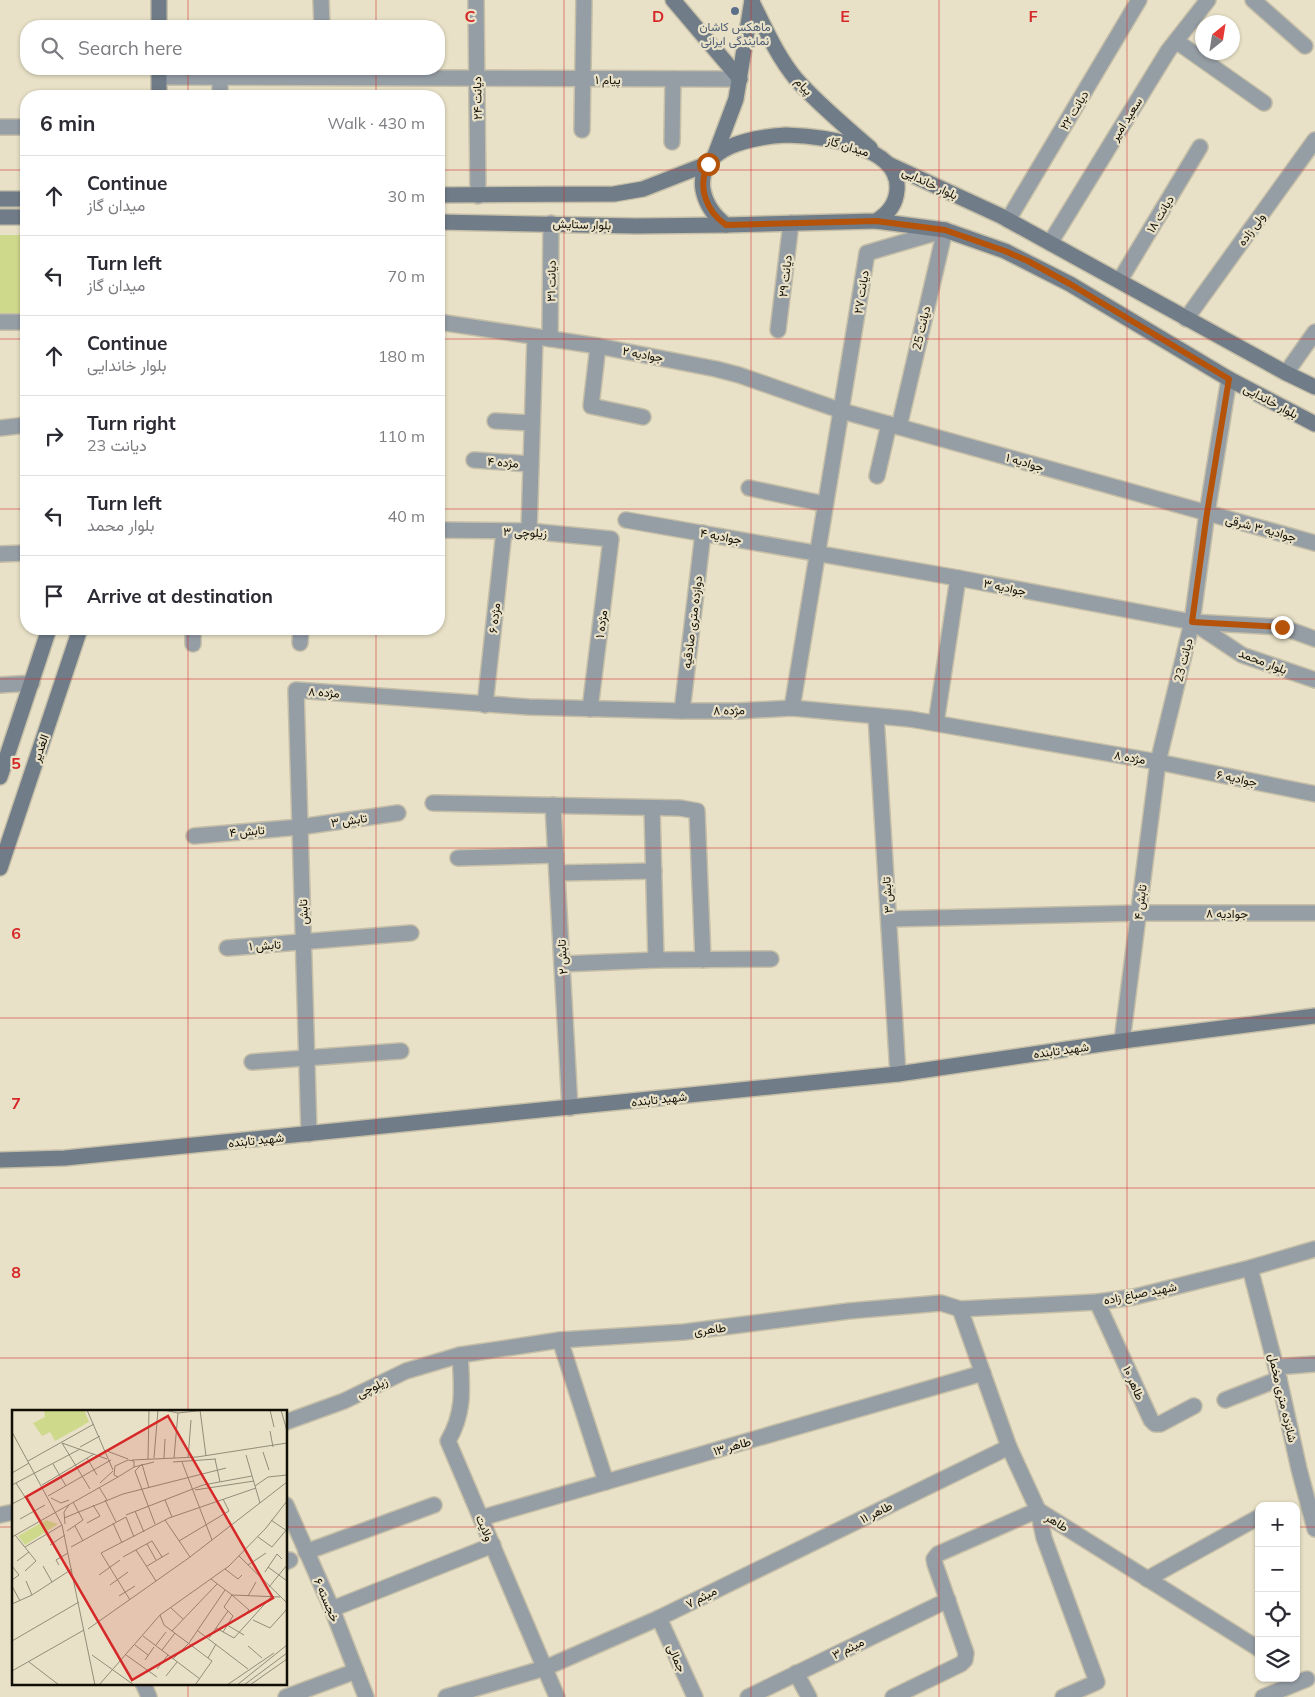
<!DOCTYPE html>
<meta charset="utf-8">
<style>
body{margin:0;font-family:Mulish,Vazirmatn,sans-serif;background:#f7f7f7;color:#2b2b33}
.controls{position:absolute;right:15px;bottom:15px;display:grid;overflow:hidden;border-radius:10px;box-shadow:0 1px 4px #0004}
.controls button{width:45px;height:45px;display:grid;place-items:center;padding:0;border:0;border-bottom:1px solid #e1e1e2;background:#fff;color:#2b2b33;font:25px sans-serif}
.compass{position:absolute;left:1195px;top:15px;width:45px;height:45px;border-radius:50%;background:#fff;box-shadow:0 1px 4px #0004;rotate:30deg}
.stop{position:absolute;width:15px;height:15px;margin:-11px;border:4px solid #b45309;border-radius:50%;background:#fff}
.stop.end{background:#b45309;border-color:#fff;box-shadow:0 1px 5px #0008}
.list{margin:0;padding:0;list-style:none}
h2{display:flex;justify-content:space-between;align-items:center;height:65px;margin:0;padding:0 20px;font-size:21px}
h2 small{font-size:16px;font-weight:400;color:#7c7c81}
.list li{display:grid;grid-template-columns:32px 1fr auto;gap:15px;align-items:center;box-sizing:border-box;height:80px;padding:0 20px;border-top:1px solid #e1e1e2}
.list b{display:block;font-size:19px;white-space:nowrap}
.list p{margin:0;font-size:16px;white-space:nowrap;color:#7c7c81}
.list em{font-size:16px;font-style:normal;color:#7c7c81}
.icon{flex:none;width:28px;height:28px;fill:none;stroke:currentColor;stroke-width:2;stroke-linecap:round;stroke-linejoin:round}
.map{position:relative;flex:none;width:1315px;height:1697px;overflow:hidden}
.search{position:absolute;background:#fff;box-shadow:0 1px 4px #0004;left:20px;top:20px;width:425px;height:55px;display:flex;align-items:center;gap:12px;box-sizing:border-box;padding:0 18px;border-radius:20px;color:#7c7c81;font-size:19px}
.panel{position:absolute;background:#fff;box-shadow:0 1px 4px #0004;left:20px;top:90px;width:425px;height:545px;border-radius:20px}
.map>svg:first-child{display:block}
.green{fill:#ced98c}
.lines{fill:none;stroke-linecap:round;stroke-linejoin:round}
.street-casing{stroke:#c6bfa8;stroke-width:18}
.secondary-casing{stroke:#c6bfa8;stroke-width:18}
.street{stroke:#959da5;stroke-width:15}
.secondary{stroke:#707c88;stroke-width:15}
.route{stroke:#b45309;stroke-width:6}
.grid{fill:none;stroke:#d62828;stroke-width:1;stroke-opacity:0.55}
.service-dot{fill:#5c6f8a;stroke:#e8e1c7;stroke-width:2}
.labels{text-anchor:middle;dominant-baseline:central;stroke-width:4.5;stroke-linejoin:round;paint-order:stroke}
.service-label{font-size:12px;fill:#4e5e75;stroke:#e8e1c7}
.street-label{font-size:12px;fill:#110e06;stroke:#e8e1c7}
.inset-road{fill:none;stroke:#928d7a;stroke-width:1}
.view{fill:#d62828;fill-opacity:0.15;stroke:#d62828;stroke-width:2.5}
.inset-edge{fill:none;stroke:#110e06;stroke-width:2.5}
.grid-label{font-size:16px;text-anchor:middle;font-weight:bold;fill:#d62828;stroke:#e8e1c7;stroke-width:4.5;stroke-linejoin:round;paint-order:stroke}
</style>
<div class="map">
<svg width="1315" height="1697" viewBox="0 0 1315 1697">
<rect width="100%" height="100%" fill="#e8e1c7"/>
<path class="green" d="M0 235H26V317L0 318Z"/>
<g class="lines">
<defs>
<g id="street">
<path d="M321 0 322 26"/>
<path d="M476 0 478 196"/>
<path d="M1253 0 1305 46"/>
<path d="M1176 41 1264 103"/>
<path d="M159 77 740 79"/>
<path d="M220 77V96"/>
<path d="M0 127H26"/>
<path d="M582 130 584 0"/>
<path d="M672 142 673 79"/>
<path d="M1008 220 1139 0"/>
<path d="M1050 243 1168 51 1208 0"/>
<path d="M1120 280 1200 147"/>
<path d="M1186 319 1315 140"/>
<path d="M0 322H26"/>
<path d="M439 322 598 346 716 369 739 375 842 411 1315 543"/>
<path d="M778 330 791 223"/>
<path d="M550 339 551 223"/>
<path d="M598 346 591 406 643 417"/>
<path d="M1286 373 1315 332"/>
<path d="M495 421 532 423"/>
<path d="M899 427 945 230"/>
<path d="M0 428 26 425"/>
<path d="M474 460 531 464"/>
<path d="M877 476 889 424"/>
<path d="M749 488 825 504"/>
<path d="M626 520 958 578 1192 622 1282 627 1315 639"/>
<path d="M439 530 529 531 611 539 590 709"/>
<path d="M529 531 535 337"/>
<path d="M0 554 26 553"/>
<path d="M1194 623 1242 655 1315 680"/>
<path d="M300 643 301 629"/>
<path d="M193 644V629"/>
<path d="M0 685 32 683"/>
<path d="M485 705 504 531"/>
<path d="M792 708C816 556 843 405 867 253L945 230"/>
<path d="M682 711 703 533"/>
<path d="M876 716 898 1074"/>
<path d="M936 723 958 578"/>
<path d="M433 803 680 808 697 811 703 960"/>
<path d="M553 805 570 1108"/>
<path d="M652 808 656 960"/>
<path d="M194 836 300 827 398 813"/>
<path d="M458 858 556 855"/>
<path d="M557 873 654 871"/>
<path d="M889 919 1139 913H1315"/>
<path d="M227 948 411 933"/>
<path d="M562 964 656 960 771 959"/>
<path d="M1122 1041 1158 762 1192 622 1207 513 1229 379"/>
<path d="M252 1062 401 1051"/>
<path d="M309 1134 296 690 529 707 682 711H738L792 708 910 719 1158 762 1315 794"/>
<path d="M1250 1268 1279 1379 1299 1469 1315 1529"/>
<path d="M1097 1302 1151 1420 1155 1424H1160L1194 1406"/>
<path d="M960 1309 1009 1447 1038 1510 1259 1649"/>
<path d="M560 1340 606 1482"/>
<path d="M460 1355C462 1387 465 1412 448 1441L557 1697"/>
<path d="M1276 1367 1315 1364"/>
<path d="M1225 1400 1279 1379"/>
<path d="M286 1422 344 1401 406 1371 460 1355 560 1340 684 1332 849 1311 941 1303 960 1309 1097 1302 1134 1297 1250 1268 1315 1249"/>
<path d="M286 1505 332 1609 366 1697"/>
<path d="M0 1515 14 1512"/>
<path d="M481 1518 983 1373"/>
<path d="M306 1552 434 1505"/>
<path d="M286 1562 290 1560"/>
<path d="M1147 1579 1259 1517"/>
<path d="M332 1609 493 1545"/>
<path d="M659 1618 695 1697"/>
<path d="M796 1673 809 1697"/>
<path d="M143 1683 149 1697"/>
<path d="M286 1697 356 1671"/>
<path d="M446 1697 545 1668 659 1618 1009 1447"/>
<path d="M748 1697 948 1600"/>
<path d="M893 1697 961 1664 965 1660 966 1653 935 1564 934 1559 938 1554 1038 1510 1044 1538 1097 1682 1063 1697"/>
<path d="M1263 1697 1307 1679"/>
</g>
<g id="secondary">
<path d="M159 0V26"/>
<path d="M673 0 740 79"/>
<path d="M752 2C765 28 777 56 796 79 818 104 845 126 870 148"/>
<path d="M159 69V96"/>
<path d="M786 135C818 136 901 144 897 190 896 204 888 214 876 221L726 225C714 216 706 205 703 190 696 146 754 137 786 135Z"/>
<path d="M715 155 736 99 752 0"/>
<path d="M888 164 1001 216 1286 373 1315 387"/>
<path d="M439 195 614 194 643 189 707 164"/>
<path d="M0 199H26"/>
<path d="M0 217H26"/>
<path d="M876 221 945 230 1005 251 1070 284 1229 379 1315 424"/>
<path d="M439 222 636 226 726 225"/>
<path d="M0 777 49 629"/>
<path d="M0 868 80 629"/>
<path d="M0 1160 65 1158 898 1074 1122 1041 1315 1016"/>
</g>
</defs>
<use href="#street" class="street-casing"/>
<use href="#secondary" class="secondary-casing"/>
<use href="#street" class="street"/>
<use href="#secondary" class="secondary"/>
</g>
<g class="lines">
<path class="route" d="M708 164C697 187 706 211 726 225L876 221 945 230 1005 251 1028 261 1070 284 1229 379 1207 513 1192 622 1282 627"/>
</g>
<path class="grid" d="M188 0V26M376 0V26M564 0V1697M751 0V1697M939 0V1697M1127 0V1697M188 69V96M376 69V96M0 170H26M439 170H1315M0 339H26M439 339H1315M0 509H26M439 509H1315M188 629V1411M376 629V1697M0 679H1315M0 848H1315M0 1018H1315M0 1188H1315M0 1358H1315M0 1527H14M286 1527H1259M1296 1527H1315M188 1683V1697"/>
<circle class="service-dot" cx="735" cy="11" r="5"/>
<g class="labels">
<g class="service-label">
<text x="735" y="26">ماهکس کاشان<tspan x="735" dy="14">نمایندگی ایرانی</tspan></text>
</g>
<g class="street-label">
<text x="608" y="79">پیام ۱</text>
<text transform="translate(804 86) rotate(48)">پیام</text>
<text transform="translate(477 98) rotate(-91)">دیانت ۲۴</text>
<text transform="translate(1074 110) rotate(-59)">دیانت ۲۲</text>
<text transform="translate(1126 119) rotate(-58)">سعید امیر</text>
<text transform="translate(848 146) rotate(17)">میدان گاز</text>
<text transform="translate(930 183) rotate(25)">بلوار خاندایی</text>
<text transform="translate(1160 214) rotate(-59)">دیانت ۱۸</text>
<text transform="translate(582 224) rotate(2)">بلوار ستایش</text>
<text transform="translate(1251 229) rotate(-54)">ولی زاده</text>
<text transform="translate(785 276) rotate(-83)">دیانت ۲۹</text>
<text transform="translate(551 281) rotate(-89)">دیانت ۳۱</text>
<text transform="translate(861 292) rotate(-81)">دیانت ۲۷</text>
<text transform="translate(921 328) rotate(-77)">دیانت 25</text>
<text transform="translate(643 354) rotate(10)">جوادیه ۲</text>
<text transform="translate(1271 401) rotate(28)">بلوار خاندایی</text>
<text transform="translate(503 462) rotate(4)">مژده ۴</text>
<text transform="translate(1025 462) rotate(16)">جوادیه ۱</text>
<text transform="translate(1261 528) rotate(15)">جوادیه ۳ شرقی</text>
<text transform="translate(525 532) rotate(2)">زیلوچی ۳</text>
<text transform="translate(721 536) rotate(10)">جوادیه ۴</text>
<text transform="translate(1005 587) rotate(11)">جوادیه ۳</text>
<text transform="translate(494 618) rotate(-84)">مژده ۶</text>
<text transform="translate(692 622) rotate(-83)">دوازده متری صادقیه</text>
<text transform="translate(601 624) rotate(-83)">مژده ۱</text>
<text transform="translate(1183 660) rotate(-76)">دیانت 23</text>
<text transform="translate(1263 661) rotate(21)">بلوار محمد</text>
<text transform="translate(324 692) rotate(4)">مژده ۸</text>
<text transform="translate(729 710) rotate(-1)">مژده ۸</text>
<text transform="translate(40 748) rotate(-71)">الغدیر</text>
<text transform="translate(1130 757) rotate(10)">مژده ۸</text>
<text transform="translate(1237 778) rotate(12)">جوادیه ۶</text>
<text transform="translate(349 820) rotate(-8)">تابش ۳</text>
<text transform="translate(247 831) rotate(-5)">تابش ۴</text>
<text transform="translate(887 895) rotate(-94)">تابش ۳</text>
<text transform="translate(1140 902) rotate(-83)">تابش ۴</text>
<text transform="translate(303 912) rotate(-92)">تابش</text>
<text x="1227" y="913">جوادیه ۸</text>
<text transform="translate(265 945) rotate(-4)">تابش ۱</text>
<text transform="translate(562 957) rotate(-93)">تابش ۲</text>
<text transform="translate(1061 1050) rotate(-8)">شهید تابنده</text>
<text transform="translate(659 1099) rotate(-6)">شهید تابنده</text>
<text transform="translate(256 1140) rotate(-6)">شهید تابنده</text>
<text transform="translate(1140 1293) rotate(-11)">شهید صباغ زاده</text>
<text transform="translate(710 1329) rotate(-7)">طاهری</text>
<text transform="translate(1134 1383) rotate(66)">طاهر ۱۰</text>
<text transform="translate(372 1387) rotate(-26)">زیلوچی</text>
<text transform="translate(1283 1398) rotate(77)">شانزده متری مخمل</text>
<text transform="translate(732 1446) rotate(-16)">طاهر ۱۳</text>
<text transform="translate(876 1512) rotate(-26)">طاهر ۱۱</text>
<text transform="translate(1057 1522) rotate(32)">طاهر</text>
<text transform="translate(485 1528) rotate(67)">ولایت</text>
<text transform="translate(701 1597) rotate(-27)">میثم ۷</text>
<text transform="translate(327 1600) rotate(67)">خجسته ۶</text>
<text transform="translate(848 1648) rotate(-26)">میثم ۳</text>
<text transform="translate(677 1658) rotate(66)">جمالی</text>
</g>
</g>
<g transform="translate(12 1410)">
<rect width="275" height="275" fill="#e8e1c7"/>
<path d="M32 0H72L77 12 43 31 38 22 30 26 21 13 33 7ZM34 110 46 114 13 135 6 126Z" fill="#ced98c"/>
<path class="inset-road" d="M75 0 101 60M152 0 166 3 194 0M188 0 194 46M258 0 262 17M269 0 275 21M258 21 261 37M0 22 50 115 83 275M50 33 78 79M50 33 95 49M68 37 88 26M95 41 116 49M251 42 257 60M234 45 248 93M75 48 85 65M142 48 146 0M152 48 153 29M162 48 166 3M176 48 179 10M136 49 137 0M203 49 208 72M116 50 122 51V57L106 67 102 65 103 56ZM120 50 185 47 275 33M16 51 82 14M161 52 204 49M170 52 200 130M41 54 54 76M122 57 142 52M0 63 17 53M4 73 22 101M88 73 101 61M0 75 68 39M30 75 82 44M243 76 256 67 275 65M87 77 95 90M137 78 130 54 123 61 143 114M183 80 242 71M36 86 99 50M39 88 49 93 57 90M93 90 104 112M153 90 160 107M0 94 27 80M123 101 132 122M114 105 191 75 240 66M52 108 111 84 214 58M8 109 33 95M153 110 178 147M259 110 275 121M75 113 88 106 81 95M101 113 110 133M53 114 52 102 57 95M63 116 71 131M55 121 71 110 61 92M3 125 24 151 13 161M0 127 106 67M246 127 260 137 275 119M167 131 217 101 211 89M135 134 144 150M38 135 53 125M13 137 50 115M59 137 114 107 122 127M124 140 144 171M227 146 275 193M111 147 140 131 150 147M5 151 17 142M47 155 44 150 56 143M236 155 254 143M0 156 7 165 0 170M31 156 40 172M135 156 157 143M256 157 275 171M213 159 226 169 230 165M253 162 265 144 270 149M87 165 108 150M199 169 220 185 268 187M14 171 20 185M98 175 116 162M0 176 8 191M257 177 275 155M107 186 123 176M236 186 244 172M118 190 89 143 157 108 244 78M0 194 20 185 60 159M158 197 171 209M148 205 152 215 200 251 183 275M241 210 258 218 275 199M215 215 232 225M204 218 222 228 259 187M76 219 178 147 275 72M160 221 205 174M186 221 236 259M211 222 221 206 212 197 220 185 237 200 232 206M131 226 188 269M197 228 216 201M0 231 67 192M123 235 136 245M144 235 154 222M236 236 250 248M150 240 163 223M80 245 122 275M114 245 145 267M196 248 204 234M161 249 177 233 213 180M133 250 142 237M17 252 47 275M145 259 156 245M0 261 72 220M154 266 165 252M87 275 148 205 217 156 254 118 275 91M215 275 262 243M225 275 275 235M232 275 275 243M238 275 275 249"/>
<path class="view" d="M156 6 261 188 120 270 14 87Z"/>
<rect width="275" height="275" class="inset-edge"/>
</g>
<g class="grid-label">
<text x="470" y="22">C</text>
<text x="658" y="22">D</text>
<text x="845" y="22">E</text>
<text x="1033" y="22">F</text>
<text x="16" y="769">5</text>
<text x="16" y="939">6</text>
<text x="16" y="1109">7</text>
<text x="16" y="1278">8</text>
</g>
</svg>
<div class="controls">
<button>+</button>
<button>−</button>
<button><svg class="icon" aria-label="locate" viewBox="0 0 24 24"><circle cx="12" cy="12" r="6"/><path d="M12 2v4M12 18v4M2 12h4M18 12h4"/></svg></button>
<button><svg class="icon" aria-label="layers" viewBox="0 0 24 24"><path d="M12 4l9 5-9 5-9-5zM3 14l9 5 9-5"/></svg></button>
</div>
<svg class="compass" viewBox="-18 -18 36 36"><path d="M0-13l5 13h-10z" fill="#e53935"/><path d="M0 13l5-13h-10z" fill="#7c7c81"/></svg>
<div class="stop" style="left:708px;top:164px"></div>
<div class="stop end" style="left:1282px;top:627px"></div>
<div class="search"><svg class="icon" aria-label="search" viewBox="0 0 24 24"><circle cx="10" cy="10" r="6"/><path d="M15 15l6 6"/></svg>Search here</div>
<section class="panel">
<h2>6 min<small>Walk · 430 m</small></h2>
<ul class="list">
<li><svg class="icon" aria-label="ahead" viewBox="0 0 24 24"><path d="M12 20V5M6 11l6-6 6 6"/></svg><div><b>Continue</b><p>میدان گاز</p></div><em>30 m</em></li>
<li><svg class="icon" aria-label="left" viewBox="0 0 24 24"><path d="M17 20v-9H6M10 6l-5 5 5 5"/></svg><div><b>Turn left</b><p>میدان گاز</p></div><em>70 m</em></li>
<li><svg class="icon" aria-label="ahead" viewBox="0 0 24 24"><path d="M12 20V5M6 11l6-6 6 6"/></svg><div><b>Continue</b><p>بلوار خاندایی</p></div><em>180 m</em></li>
<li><svg class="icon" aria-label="right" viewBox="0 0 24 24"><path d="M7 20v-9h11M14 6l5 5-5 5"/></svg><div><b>Turn right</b><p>دیانت 23</p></div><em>110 m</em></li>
<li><svg class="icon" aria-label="left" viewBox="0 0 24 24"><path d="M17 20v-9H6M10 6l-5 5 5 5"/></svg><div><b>Turn left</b><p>بلوار محمد</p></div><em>40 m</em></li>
<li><svg class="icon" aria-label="arrive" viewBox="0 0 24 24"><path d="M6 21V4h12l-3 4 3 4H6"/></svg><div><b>Arrive at destination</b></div></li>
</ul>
</section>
</div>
